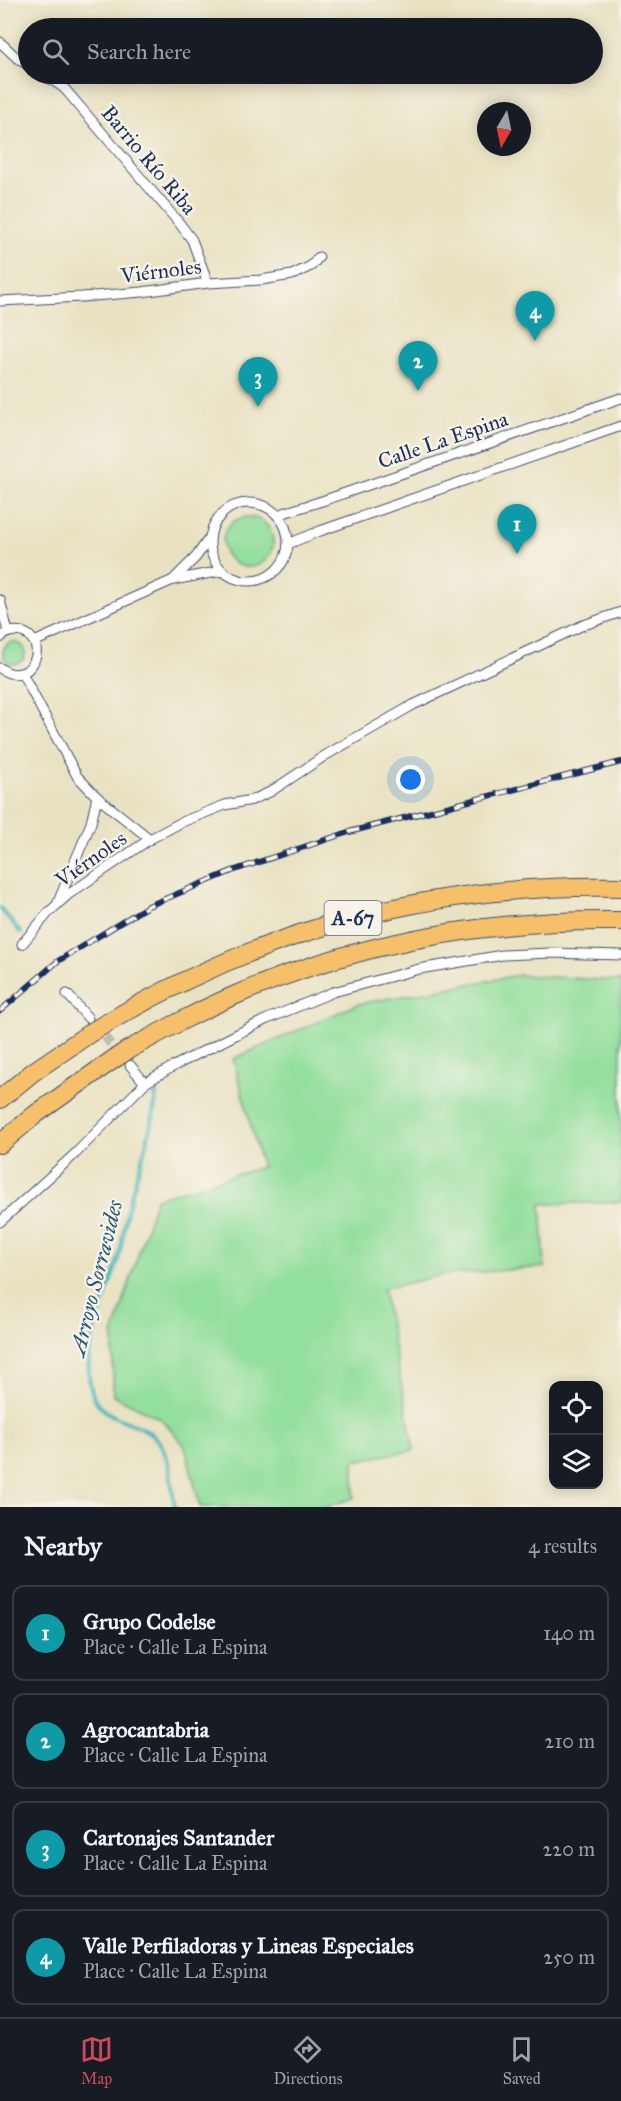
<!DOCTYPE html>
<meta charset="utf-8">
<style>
body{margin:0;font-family:"IM FELL Great Primer",serif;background:#242831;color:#f1f3f6}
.controls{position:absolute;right:18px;bottom:18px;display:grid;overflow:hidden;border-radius:12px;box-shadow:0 3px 15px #0003}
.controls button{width:54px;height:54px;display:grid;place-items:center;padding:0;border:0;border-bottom:2px solid #363941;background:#171b24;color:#f1f3f6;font:30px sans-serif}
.compass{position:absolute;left:477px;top:102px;width:54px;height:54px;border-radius:50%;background:#171b24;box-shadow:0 3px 15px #0003;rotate:189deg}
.you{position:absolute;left:411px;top:780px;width:21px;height:21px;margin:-15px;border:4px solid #fff;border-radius:50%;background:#1a73e8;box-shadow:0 0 0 9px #1a73e833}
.badge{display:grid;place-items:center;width:39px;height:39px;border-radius:50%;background:#d1495b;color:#fff;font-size:20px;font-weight:700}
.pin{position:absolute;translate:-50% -50px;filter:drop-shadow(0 2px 3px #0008)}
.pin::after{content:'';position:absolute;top:32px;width:21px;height:18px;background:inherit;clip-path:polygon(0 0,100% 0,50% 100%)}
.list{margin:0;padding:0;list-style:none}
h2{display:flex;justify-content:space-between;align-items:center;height:78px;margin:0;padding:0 24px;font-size:26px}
h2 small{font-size:20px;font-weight:400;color:#9ea1a6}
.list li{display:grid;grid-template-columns:39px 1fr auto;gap:18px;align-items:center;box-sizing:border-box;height:96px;margin:0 12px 12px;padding:0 12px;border:2px solid #363941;border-radius:12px}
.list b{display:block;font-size:22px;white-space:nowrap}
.list p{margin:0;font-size:20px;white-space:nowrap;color:#9ea1a6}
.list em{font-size:20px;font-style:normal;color:#9ea1a6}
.icon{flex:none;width:33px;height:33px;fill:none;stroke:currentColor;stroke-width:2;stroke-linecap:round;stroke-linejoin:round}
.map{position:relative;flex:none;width:621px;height:1507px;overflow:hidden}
.search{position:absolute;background:#171b24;box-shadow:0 3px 15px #0003;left:18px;right:18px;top:18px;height:66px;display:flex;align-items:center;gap:15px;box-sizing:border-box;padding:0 21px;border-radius:33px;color:#9ea1a6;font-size:22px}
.sheet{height:510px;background:#171b24}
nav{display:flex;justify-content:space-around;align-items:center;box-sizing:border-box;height:84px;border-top:2px solid #363941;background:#171b24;font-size:16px;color:#9ea1a6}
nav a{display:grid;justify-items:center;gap:3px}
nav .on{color:#d1495b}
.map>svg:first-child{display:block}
.green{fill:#93df9c;stroke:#57877d;stroke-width:1.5}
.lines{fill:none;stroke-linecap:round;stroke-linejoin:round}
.stream{stroke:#46b6bc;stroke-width:4}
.street-tunnel{stroke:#c0beae;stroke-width:9;stroke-dasharray:9 4.5;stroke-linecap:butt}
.street-casing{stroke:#3a4a6d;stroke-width:11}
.highway-casing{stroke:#3a4a6d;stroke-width:20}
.street{stroke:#fff;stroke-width:9}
.highway{stroke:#f6c06b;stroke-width:18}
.rail-casing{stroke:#1b2f5e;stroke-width:6}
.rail{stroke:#f7f3e8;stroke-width:4;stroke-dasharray:11;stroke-linecap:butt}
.highway-bridge-casing{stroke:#3a4a6d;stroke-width:20;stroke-linecap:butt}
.highway-bridge{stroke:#f6c06b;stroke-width:18}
.labels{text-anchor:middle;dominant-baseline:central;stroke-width:5;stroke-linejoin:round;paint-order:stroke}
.shield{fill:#f7f3e8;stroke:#5d6a87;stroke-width:1.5}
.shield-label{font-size:20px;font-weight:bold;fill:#1b2f5e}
.street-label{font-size:21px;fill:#1b2f5e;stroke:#f7f3e8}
.water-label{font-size:22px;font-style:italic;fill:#28587a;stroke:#f7f3e8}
</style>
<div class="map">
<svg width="621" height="1507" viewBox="0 0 621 1507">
<rect width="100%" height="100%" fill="#f7f3e8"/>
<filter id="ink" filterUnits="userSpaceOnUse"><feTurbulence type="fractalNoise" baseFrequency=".0167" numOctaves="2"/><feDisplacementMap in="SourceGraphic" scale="12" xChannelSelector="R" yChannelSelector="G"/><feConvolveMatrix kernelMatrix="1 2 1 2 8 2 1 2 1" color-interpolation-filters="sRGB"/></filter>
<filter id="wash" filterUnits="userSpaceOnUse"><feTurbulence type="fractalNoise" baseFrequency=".008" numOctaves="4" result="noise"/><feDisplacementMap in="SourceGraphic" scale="24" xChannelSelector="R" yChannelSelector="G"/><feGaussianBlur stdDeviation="1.35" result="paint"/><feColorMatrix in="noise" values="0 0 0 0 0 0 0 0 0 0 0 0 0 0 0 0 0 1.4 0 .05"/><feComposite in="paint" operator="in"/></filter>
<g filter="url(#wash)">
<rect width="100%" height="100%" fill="#e9e2c2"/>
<g class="green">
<circle cx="248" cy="542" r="25"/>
<circle cx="14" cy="653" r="11"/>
<path d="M519 975 621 981V1202L541 1204 545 1267 442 1275 383 1289 414 1450 354 1461V1498L326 1507H200L185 1446 163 1420 113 1395V1335L156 1198 262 1167 233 1059 358 1004Z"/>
</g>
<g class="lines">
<g class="stream">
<path d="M0 908 21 933"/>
<path d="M156 1092C153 1135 135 1174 126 1216 123 1231 122 1246 118 1260 106 1301 79 1350 92 1392 102 1426 145 1417 161 1445 172 1463 171 1487 175 1507"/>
</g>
</g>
</g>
<g filter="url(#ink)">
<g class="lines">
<path class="street-tunnel" d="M96 1027 122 1057"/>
<defs>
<g id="street">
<path d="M0 42 17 58 28 65"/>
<path d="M43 74 64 88 180 224 192 240 208 283"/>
<path d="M0 301 82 297 142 292 208 283 261 280 292 275 311 266 319 257"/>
<circle cx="249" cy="542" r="39"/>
<path d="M277 515 322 501 621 398"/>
<path d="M288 544 320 531 621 426"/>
<path d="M173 580 196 557 210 537"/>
<path d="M0 600 8 632"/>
<path d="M0 638C6 632 14 630 22 632 52 643 30 690 0 668"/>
<path d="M34 642 173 580 222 571"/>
<path d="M22 673 77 776 97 797 150 839"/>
<path d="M58 902 91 823 97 797"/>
<path d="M22 944 49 912 69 894 150 839 182 822 225 805 252 800 270 792 326 755 413 705 581 626 621 612"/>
<path d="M67 994 88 1018"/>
<path d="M130 1065 145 1083"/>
<path d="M0 1222 76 1153 145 1083 174 1066 265 1020 333 992 419 969 503 955 551 953 621 955"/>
</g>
<g id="highway">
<path d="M105 1024C266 928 434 883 621 887"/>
<path d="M128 1050C164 1030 200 1010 238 994 359 942 489 919 621 921"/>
<path d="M0 1099 33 1072 90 1033"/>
<path d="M0 1144 36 1114 114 1059"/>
</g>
</defs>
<use href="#street" class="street-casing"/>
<use href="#highway" class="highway-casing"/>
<use href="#street" class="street"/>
<use href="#highway" class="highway"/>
<defs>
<path id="rail" d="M0 1011 58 961 148 906 232 871 349 832 621 762"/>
</defs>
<use href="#rail" class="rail-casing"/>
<use href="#rail" class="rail"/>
<defs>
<g id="highway-bridge">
<path d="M90 1033 105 1024"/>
<path d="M114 1059 128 1050"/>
</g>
</defs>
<use href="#highway-bridge" class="highway-bridge-casing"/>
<use href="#highway-bridge" class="highway-bridge"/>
</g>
</g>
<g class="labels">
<rect class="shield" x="324.5" y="901" width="57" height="34" rx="4.5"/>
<g class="shield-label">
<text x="353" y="918">A-67</text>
</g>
<g class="street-label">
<text transform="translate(149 160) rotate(50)">Barrio Río Riba</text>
<text transform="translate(161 271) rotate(-7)">Viérnoles</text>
<text transform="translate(443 440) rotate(-19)">Calle La Espina</text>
<text transform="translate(91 859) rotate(-35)">Viérnoles</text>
</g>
<g class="water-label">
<text transform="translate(96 1278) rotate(-76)">Arroyo Sorravides</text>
</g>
</g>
</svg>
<div class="controls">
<button><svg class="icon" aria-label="locate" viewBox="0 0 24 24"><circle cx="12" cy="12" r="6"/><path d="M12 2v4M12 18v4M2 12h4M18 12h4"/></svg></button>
<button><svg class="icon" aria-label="layers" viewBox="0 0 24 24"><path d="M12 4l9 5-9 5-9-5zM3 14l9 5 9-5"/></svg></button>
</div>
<svg class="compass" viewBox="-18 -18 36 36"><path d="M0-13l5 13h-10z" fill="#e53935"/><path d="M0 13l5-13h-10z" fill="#9ea1a6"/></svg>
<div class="you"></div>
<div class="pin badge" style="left:517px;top:554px;background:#0f9aa8">1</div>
<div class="pin badge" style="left:418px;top:391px;background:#0f9aa8">2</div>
<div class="pin badge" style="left:258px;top:407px;background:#0f9aa8">3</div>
<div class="pin badge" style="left:535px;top:341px;background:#0f9aa8">4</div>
<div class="search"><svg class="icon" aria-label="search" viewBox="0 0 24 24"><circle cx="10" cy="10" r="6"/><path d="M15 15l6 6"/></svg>Search here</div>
</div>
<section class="sheet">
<h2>Nearby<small>4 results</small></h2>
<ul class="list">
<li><span class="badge" style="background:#0f9aa8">1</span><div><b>Grupo Codelse</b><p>Place · Calle La Espina</p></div><em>140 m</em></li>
<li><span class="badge" style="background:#0f9aa8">2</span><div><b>Agrocantabria</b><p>Place · Calle La Espina</p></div><em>210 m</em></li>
<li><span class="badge" style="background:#0f9aa8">3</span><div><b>Cartonajes Santander</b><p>Place · Calle La Espina</p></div><em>220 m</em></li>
<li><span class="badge" style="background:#0f9aa8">4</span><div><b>Valle Perfiladoras y Lineas Especiales</b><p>Place · Calle La Espina</p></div><em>250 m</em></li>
</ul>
</section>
<nav>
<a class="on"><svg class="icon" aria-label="map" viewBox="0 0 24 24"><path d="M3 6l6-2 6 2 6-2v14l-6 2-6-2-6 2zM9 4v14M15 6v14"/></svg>Map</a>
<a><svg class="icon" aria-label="directions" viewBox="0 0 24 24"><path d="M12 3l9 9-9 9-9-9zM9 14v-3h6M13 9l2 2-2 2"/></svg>Directions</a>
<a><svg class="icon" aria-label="saved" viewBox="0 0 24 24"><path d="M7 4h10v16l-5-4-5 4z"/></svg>Saved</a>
</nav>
